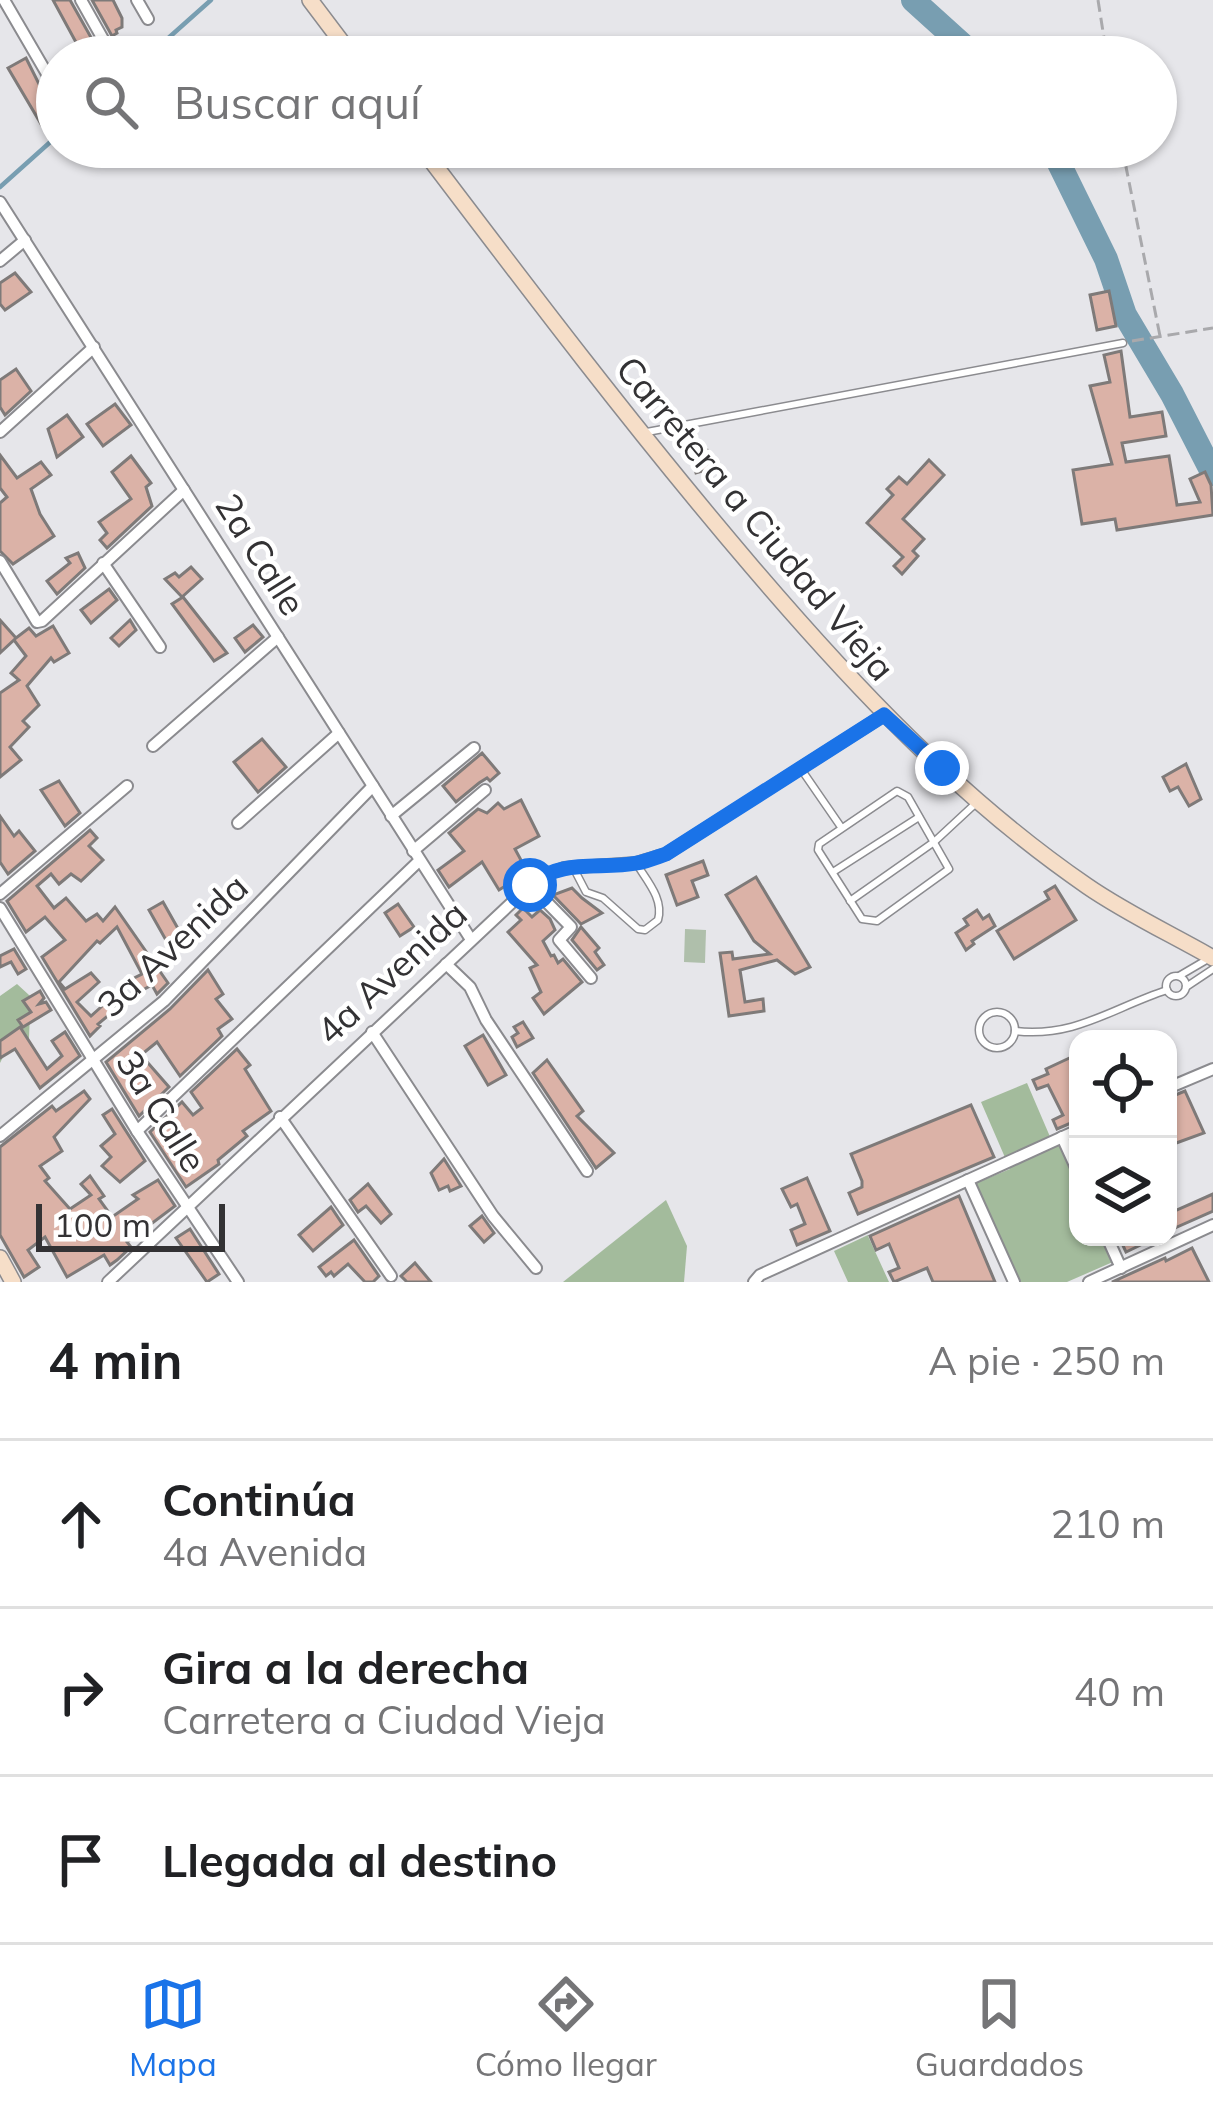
<!DOCTYPE html>
<html lang="es">
<meta charset="utf-8">
<style>
body{margin:0;font-family:Mulish,sans-serif;background:#f6f6f6;color:#202124}
.controls{position:absolute;right:36px;bottom:36px;display:grid;overflow:hidden;border-radius:24px;box-shadow:0 3px 9px #0004}
.controls button{width:108px;height:108px;display:grid;place-items:center;padding:0;border:0;border-bottom:3px solid #e0e0e0;background:#fff;color:#202124;font:60px sans-serif}
.scale{position:absolute;left:36px;bottom:30px;width:189px;box-sizing:border-box;padding-left:12px;border:6px solid #333234;border-top:0;font-size:33px;line-height:42px;white-space:nowrap;color:#333234;-webkit-text-stroke:9px #fff;paint-order:stroke}
.stop{position:absolute;width:36px;height:36px;margin:-27px;border:9px solid #1a73e8;border-radius:50%;background:#fff}
.stop.end{background:#1a73e8;border-color:#fff;box-shadow:0 3px 12px #0008}
.list{margin:0;padding:0;list-style:none}
h2{display:flex;justify-content:space-between;align-items:center;height:156px;margin:0;padding:0 48px;font-size:51px}
h2 small{font-size:39px;font-weight:400;color:#757577}
.list li{display:grid;grid-template-columns:78px 1fr auto;gap:36px;align-items:center;box-sizing:border-box;height:168px;padding:0 48px;border-top:3px solid #e0e0e0}
.list b{display:block;font-size:45px;white-space:nowrap}
.list p{margin:0;font-size:39px;white-space:nowrap;color:#757577}
.list em{font-size:39px;font-style:normal;color:#757577}
.icon{flex:none;width:66px;height:66px;fill:none;stroke:currentColor;stroke-width:2;stroke-linecap:round;stroke-linejoin:round}
.map{position:relative;flex:none;width:1213px;height:1282px;overflow:hidden}
.search{position:absolute;background:#fff;box-shadow:0 3px 9px #0004;left:36px;right:36px;top:36px;height:132px;display:flex;align-items:center;gap:30px;box-sizing:border-box;padding:0 42px;border-radius:66px;color:#757577;font-size:45px}
.sheet{height:660px;background:#fff}
nav{display:flex;justify-content:space-around;align-items:center;box-sizing:border-box;height:168px;border-top:3px solid #e0e0e0;background:#fff;font-size:33px;color:#757577}
nav a{display:grid;justify-items:center;gap:6px}
nav .on{color:#1a73e8}
.map>svg:first-child{display:block}
.green{fill:#afbfab}
.forest{fill:#a3bb9c}
.lines{fill:none;stroke-linecap:round;stroke-linejoin:round}
.stream{stroke:#789eb1;stroke-width:4.5}
.river{stroke:#789eb1;stroke-width:24}
.building{fill:#dbb2a7;stroke:#7e7a79;stroke-width:3}
.service-casing{stroke:#8b8b8f;stroke-width:9}
.minor-casing{stroke:#8b8b8f;stroke-width:14}
.secondary-casing{stroke:#8b8b8f;stroke-width:18}
.path{stroke:#a9a9ac;stroke-width:3;stroke-dasharray:12 6;stroke-linecap:butt}
.service{stroke:#fff;stroke-width:6}
.minor{stroke:#fff;stroke-width:10}
.secondary{stroke:#f6dec8;stroke-width:15}
.route{stroke:#1a73e8;stroke-width:15}
.labels{text-anchor:middle;dominant-baseline:central;stroke-width:9;stroke-linejoin:round;paint-order:stroke}
.street-label{font-size:36px;fill:#333234;stroke:#fff}
</style>
<div class="map">
<svg width="1213" height="1282" viewBox="0 0 1213 1282">
<rect width="100%" height="100%" fill="#e6e6ea"/>
<path class="green" d="M685 929 706 930 705 963 684 962Z"/>
<g class="forest">
<path d="M17 984 41 1006 30 1012 29 1038 7 1049 0 1063V996Z"/>
<path d="M1027 1083 1054 1146 1071 1140 1078 1155V1237H1113L1122 1258 1067 1282H1016L974 1184 1010 1169 981 1102Z"/>
<path d="M666 1200 687 1246 684 1282H563Z"/>
<path d="M868 1235V1236L889 1282H848L834 1251Z"/>
</g>
<g class="lines">
<g class="stream">
<path d="M147 57 211 0"/>
<path d="M0 187 57 136"/>
</g>
<g class="river">
<path d="M913 0 976 57"/>
<path d="M1051 147 1106 259 1125 315 1172 394 1213 474"/>
</g>
</g>
<g class="building">
<path d="M53 0H70L102 57H84Z"/>
<path d="M92 0H113L122 18V27L116 30 117 33 112 36Z"/>
<path d="M26 58 57 120 44 129 8 68Z"/>
<path d="M15 273 31 292 5 310 0 304V283Z"/>
<path d="M1109 291 1116 326 1097 330 1090 295Z"/>
<path d="M1121 351 1130 417 1162 412 1166 436 1122 443 1126 462 1169 456 1177 505 1200 502 1190 479 1205 472 1211 485 1213 515 1117 530 1115 519 1082 524 1073 470 1112 464 1090 386 1110 382 1104 355Z"/>
<path d="M16 369 31 391 5 415 0 407V380Z"/>
<path d="M115 404 131 425 103 446 87 424Z"/>
<path d="M67 415 83 437 57 457 48 429Z"/>
<path d="M707 450 713 468 696 473 691 455Z"/>
<path d="M0 455 17 478 41 462 51 475 31 489 40 514 54 536 13 564 0 551V503L7 497 0 488Z"/>
<path d="M131 456 151 483 146 487 152 506 107 548 100 540 107 533 99 522 131 499 112 472Z"/>
<path d="M929 460 944 475 903 519 924 539 913 551 918 556 902 574 894 566 903 557 867 523 893 495 887 489 899 477 907 484Z"/>
<path d="M78 553 85 568 57 594 47 581 70 563 66 558Z"/>
<path d="M191 567 202 579 182 597 165 579 175 573 179 577Z"/>
<path d="M109 589 117 600 91 623 81 610Z"/>
<path d="M183 597 227 653 214 661 172 604Z"/>
<path d="M0 620 16 638 29 628 36 636 53 626 69 653 54 662 51 658 27 686 39 705 23 721 29 727 10 747 21 760 0 777V693L19 680 11 673 26 656 14 640 0 653Z"/>
<path d="M130 620 136 630 119 646 111 638Z"/>
<path d="M253 625 263 637 245 652 235 638Z"/>
<path d="M262 739 286 767 258 792 234 762Z"/>
<path d="M482 753 499 773 490 781 487 778 479 783 456 802 443 786Z"/>
<path d="M1186 764 1201 799 1189 806 1178 787 1170 791 1163 777Z"/>
<path d="M59 781 80 813 65 826 41 790Z"/>
<path d="M521 800 539 836 515 849 522 862 507 877 510 883 499 890 482 862 449 887 438 870 464 851 449 833 478 809 487 813 498 803 504 809Z"/>
<path d="M0 816 14 836 19 831 35 851 8 874 0 862Z"/>
<path d="M90 830 97 838 89 846 103 860 81 881 71 874 59 884 51 874 37 886 54 908 66 898 86 921 97 914 103 921 115 907 168 983 157 994 152 985 137 993 128 981 142 974 117 927 100 943 97 941 59 982 65 989 91 973 99 982 77 1002 91 1016 110 999 116 1009 98 1024 100 1026 90 1036 42 957 65 940 45 917 26 932 7 901Z"/>
<path d="M703 861 708 875 692 881 698 897 677 905 666 875Z"/>
<path d="M756 877 810 967 795 974 777 960 740 970 745 1002 763 999 764 1011 729 1016 720 953 732 952 733 959 770 954 754 941 726 895Z"/>
<path d="M1055 886 1076 920 1014 959 997 931 1049 899 1045 892Z"/>
<path d="M572 888 582 898 602 913 581 924 553 895Z"/>
<path d="M163 902 185 941 171 949 149 910Z"/>
<path d="M398 904 414 927 400 936 385 913Z"/>
<path d="M523 908 532 917 540 910 550 919 555 930 543 941 551 956 554 955 558 963 563 959 582 982 544 1014 533 998 541 992 530 968 537 965 508 932 521 920 516 915Z"/>
<path d="M977 910 983 919 989 915 995 926 972 941 974 944 966 950 956 933 968 925 964 919Z"/>
<path d="M581 927 599 948 595 952 604 965 597 970 572 940Z"/>
<path d="M14 949 26 969 18 974 11 962 0 967V956Z"/>
<path d="M208 970 223 994 216 999 232 1019 218 1029 222 1036 180 1076 157 1042 141 1055 169 1087 139 1116 106 1062 170 1009Z"/>
<path d="M40 991 44 998 39 1004 46 1002 51 1010 23 1027 18 1020 31 1012 23 1001Z"/>
<path d="M523 1022 533 1038 517 1047 512 1037 518 1033 514 1027Z"/>
<path d="M20 1027 47 1069 62 1056 52 1041 65 1032 80 1056 40 1088 15 1049 0 1058V1041Z"/>
<path d="M483 1035 506 1075 488 1085 465 1046Z"/>
<path d="M237 1049 250 1065 245 1069 271 1111 243 1131 247 1136 218 1160 219 1164 186 1187 150 1132 182 1102 193 1115 202 1108 191 1092Z"/>
<path d="M1078 1054V1120L1057 1129 1053 1120 1063 1115 1048 1085 1037 1089 1033 1080 1048 1074 1046 1069Z"/>
<path d="M547 1060 583 1111 577 1116 614 1153 596 1168 533 1073Z"/>
<path d="M84 1091 90 1099 54 1137 62 1151 40 1166 49 1178 45 1181 70 1209 91 1195 81 1184 90 1176 104 1196 99 1199 112 1217 138 1199 133 1195 158 1180 175 1206 127 1242 131 1247 117 1260 110 1265 104 1255 67 1277 45 1237 28 1250 39 1267 24 1277 0 1235V1147L52 1106 56 1111Z"/>
<path d="M1185 1091 1204 1133 1168 1146V1098Z"/>
<path d="M971 1105 994 1157 858 1214 849 1193 862 1187V1181L851 1154Z"/>
<path d="M112 1109 145 1161 120 1182 102 1166 111 1157 101 1146 115 1134 103 1115Z"/>
<path d="M444 1159 461 1186 450 1191 448 1186 439 1190 431 1173Z"/>
<path d="M807 1178 830 1231 797 1245 791 1230 805 1224 797 1204 791 1207 782 1189Z"/>
<path d="M368 1184 391 1214 381 1223 366 1206 358 1212 350 1200Z"/>
<path d="M1213 1194V1211L1168 1231V1214Z"/>
<path d="M959 1196 995 1282H933L927 1268 894 1282 889 1272 899 1268 889 1244 876 1250 870 1236Z"/>
<path d="M331 1207 343 1225 313 1251 299 1235Z"/>
<path d="M482 1216 494 1233 484 1242 470 1226Z"/>
<path d="M190 1229 219 1274 207 1282 176 1238Z"/>
<path d="M1119 1237H1157L1126 1252Z"/>
<path d="M354 1240 379 1276 373 1282H365L348 1264 334 1276 331 1272 326 1276 319 1267Z"/>
<path d="M1192 1248 1209 1282H1112L1165 1258 1166 1261Z"/>
<path d="M415 1263 431 1282H407L401 1276Z"/>
</g>
<g class="lines">
<defs>
<g id="service">
<path d="M647 432 1123 343"/>
<path d="M801 769 841 827"/>
<path d="M897 791 908 797 949 869 877 921 862 919 818 850 819 844Z"/>
<path d="M573 867 586 892 603 898 638 929 645 930 658 920C664 899 647 881 636 863"/>
<path d="M833 872 919 817"/>
<path d="M850 901 934 842 975 804"/>
<path d="M1179 976 1208 959"/>
<circle cx="1176" cy="986" r="10"/>
<path d="M1186 987 1213 969"/>
<circle cx="997" cy="1030" r="18"/>
<path d="M1015 1031C1075 1038 1112 1008 1167 990"/>
</g>
<g id="minor">
<path d="M4 0 57 91"/>
<path d="M81 0 113 57"/>
<path d="M137 0 148 19"/>
<path d="M0 202 470 938"/>
<path d="M0 261 25 240"/>
<path d="M0 432 94 347"/>
<path d="M0 561 37 622 42 621 184 490"/>
<path d="M103 563 160 647"/>
<path d="M153 746 278 637"/>
<path d="M391 816 474 748"/>
<path d="M238 823 339 733"/>
<path d="M413 851 485 790"/>
<path d="M530 885 571 927 559 940 591 978"/>
<path d="M0 894 127 786"/>
<path d="M0 908 137 1131 238 1282"/>
<path d="M446 964 470 987 486 1020 587 1171"/>
<path d="M372 1032 493 1216 536 1268"/>
<path d="M1168 1088 1213 1069"/>
<path d="M280 1117 391 1276"/>
<path d="M137 1131 419 861"/>
<path d="M0 1136 164 1001 373 786"/>
<path d="M1062 1137 1078 1172"/>
<path d="M968 1180 1014 1282"/>
<path d="M1107 1237 1121 1268"/>
<path d="M108 1282 538 878 564 868 636 863 666 854 884 715"/>
<path d="M754 1282 760 1275 1078 1130"/>
<path d="M1089 1282 1213 1225"/>
</g>
<g id="secondary">
<path d="M310 0 353 57"/>
<path d="M421 147C530 291 636 431 753 568 853 685 959 798 1087 886 1126 913 1171 934 1213 958"/>
<path d="M0 1258 13 1282"/>
</g>
</defs>
<use href="#service" class="service-casing"/>
<use href="#minor" class="minor-casing"/>
<use href="#secondary" class="secondary-casing"/>
<g class="path">
<path d="M1098 0 1107 57"/>
<path d="M1122 147 1160 336"/>
<path d="M1132 341 1213 328"/>
</g>
<use href="#service" class="service"/>
<use href="#minor" class="minor"/>
<use href="#secondary" class="secondary"/>
</g>
<g class="lines">
<path class="route" d="M530 885C561 858 600 870 637 863 647 861 657 857 666 854L884 715 942 768"/>
</g>
<g class="labels">
<g class="street-label">
<text transform="translate(756 518) rotate(50)">Carretera a Ciudad Vieja</text>
<text transform="translate(261 554) rotate(58)">2a Calle</text>
<text transform="translate(172 945) rotate(-43)">3a Avenida</text>
<text transform="translate(391 972) rotate(-43)">4a Avenida</text>
<text transform="translate(162 1111) rotate(58)">3a Calle</text>
</g>
</g>
</svg>
<div class="controls">
<button><svg class="icon" aria-label="locate" viewBox="0 0 24 24"><circle cx="12" cy="12" r="6"/><path d="M12 2v4M12 18v4M2 12h4M18 12h4"/></svg></button>
<button><svg class="icon" aria-label="layers" viewBox="0 0 24 24"><path d="M12 4l9 5-9 5-9-5zM3 14l9 5 9-5"/></svg></button>
</div>
<div class="scale">100 m</div>
<div class="stop" style="left:530px;top:885px"></div>
<div class="stop end" style="left:942px;top:768px"></div>
<div class="search"><svg class="icon" aria-label="search" viewBox="0 0 24 24"><circle cx="10" cy="10" r="6"/><path d="M15 15l6 6"/></svg>Buscar aquí</div>
</div>
<section class="sheet">
<h2>4 min<small>A pie · 250 m</small></h2>
<ul class="list">
<li><svg class="icon" aria-label="ahead" viewBox="0 0 24 24"><path d="M12 20V5M6 11l6-6 6 6"/></svg><div><b>Continúa</b><p>4a Avenida</p></div><em>210 m</em></li>
<li><svg class="icon" aria-label="right" viewBox="0 0 24 24"><path d="M7 20v-9h11M14 6l5 5-5 5"/></svg><div><b>Gira a la derecha</b><p>Carretera a Ciudad Vieja</p></div><em>40 m</em></li>
<li><svg class="icon" aria-label="arrive" viewBox="0 0 24 24"><path d="M6 21V4h12l-3 4 3 4H6"/></svg><div><b>Llegada al destino</b></div></li>
</ul>
</section>
<nav>
<a class="on"><svg class="icon" aria-label="map" viewBox="0 0 24 24"><path d="M3 6l6-2 6 2 6-2v14l-6 2-6-2-6 2zM9 4v14M15 6v14"/></svg>Mapa</a>
<a><svg class="icon" aria-label="directions" viewBox="0 0 24 24"><path d="M12 3l9 9-9 9-9-9zM9 14v-3h6M13 9l2 2-2 2"/></svg>Cómo llegar</a>
<a><svg class="icon" aria-label="saved" viewBox="0 0 24 24"><path d="M7 4h10v16l-5-4-5 4z"/></svg>Guardados</a>
</nav>
